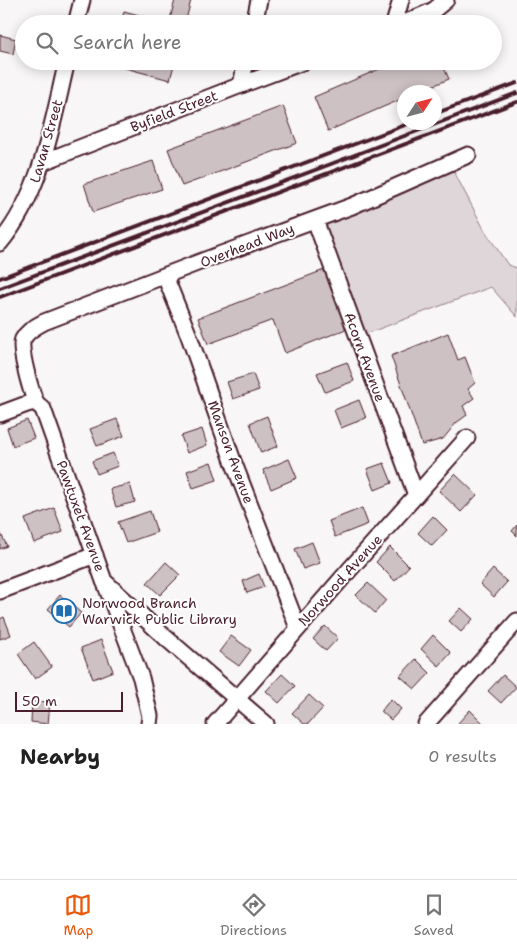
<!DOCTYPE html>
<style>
body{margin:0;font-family:"Shantell Sans",sans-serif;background:#f6f6f6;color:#222}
.compass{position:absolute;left:397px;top:85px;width:45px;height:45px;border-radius:50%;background:#fff;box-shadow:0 2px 12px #0003;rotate:54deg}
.scale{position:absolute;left:15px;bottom:12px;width:108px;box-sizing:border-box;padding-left:5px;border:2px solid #4a1f2b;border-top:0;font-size:14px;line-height:18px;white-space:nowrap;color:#4a1f2b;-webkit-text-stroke:4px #fff;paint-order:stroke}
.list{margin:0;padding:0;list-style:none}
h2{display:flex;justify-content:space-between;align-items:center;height:65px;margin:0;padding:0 20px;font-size:21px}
h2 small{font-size:16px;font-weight:400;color:#767676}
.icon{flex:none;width:28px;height:28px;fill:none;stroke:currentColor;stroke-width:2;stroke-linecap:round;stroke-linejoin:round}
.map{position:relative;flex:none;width:517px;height:724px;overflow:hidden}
.search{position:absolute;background:#fff;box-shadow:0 2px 12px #0003;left:15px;right:15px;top:15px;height:55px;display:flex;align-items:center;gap:12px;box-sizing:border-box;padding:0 18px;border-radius:28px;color:#767676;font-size:19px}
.sheet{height:155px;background:#fff}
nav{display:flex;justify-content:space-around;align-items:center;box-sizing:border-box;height:70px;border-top:1px solid #e0e0e0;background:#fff;font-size:14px;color:#767676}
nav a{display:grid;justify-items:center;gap:2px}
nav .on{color:#ea580c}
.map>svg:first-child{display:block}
.green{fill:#ded6d9;stroke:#947a82}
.building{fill:#cdc1c4;stroke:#4a1f2b}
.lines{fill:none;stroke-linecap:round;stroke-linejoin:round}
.minor-casing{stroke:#4a1f2b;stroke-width:19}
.minor{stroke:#fff;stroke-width:15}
.rail{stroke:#4a1f2b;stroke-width:4}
.labels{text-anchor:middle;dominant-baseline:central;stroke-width:4;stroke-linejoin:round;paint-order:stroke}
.street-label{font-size:14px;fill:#4a1f2b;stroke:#fff}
.poi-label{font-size:14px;fill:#4a1f2b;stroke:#fff;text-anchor:start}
</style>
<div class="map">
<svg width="517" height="724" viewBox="0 0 517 724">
<rect width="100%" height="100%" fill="#f8f6f7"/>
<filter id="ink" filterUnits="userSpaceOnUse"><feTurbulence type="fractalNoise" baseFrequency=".02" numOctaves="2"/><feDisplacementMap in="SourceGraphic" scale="10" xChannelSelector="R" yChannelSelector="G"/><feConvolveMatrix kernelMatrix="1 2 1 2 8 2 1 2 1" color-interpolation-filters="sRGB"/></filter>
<g filter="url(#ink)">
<path class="green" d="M450 164 485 231 508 265 517 268V317L491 287 360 336 318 227 333 214Z"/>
<g class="building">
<path d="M175 0H191L185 24H121L124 11 169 23Z"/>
<path d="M0 35 16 39 13 54 0 51Z"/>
<path d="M111 61H175L170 80 110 64Z"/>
<path d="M398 61H441L449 79 418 92H404V98L328 131 314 97Z"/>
<path d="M283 106 297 143 182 186 168 149Z"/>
<path d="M153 161 162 189 93 212 84 184Z"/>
<path d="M324 270 346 329 285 353 273 320 208 344 198 318Z"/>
<path d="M448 333 458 360 465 357 475 383 468 389 474 398 463 406 467 415 456 423 443 439 422 445 391 356Z"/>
<path d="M347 362 354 381 325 392 317 373Z"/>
<path d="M253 374 259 390 233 399 227 382Z"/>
<path d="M359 400 366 418 341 428 334 410Z"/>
<path d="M267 416 278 446 261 453 250 423Z"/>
<path d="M117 419 124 436 97 446 90 429Z"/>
<path d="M27 420 34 438 13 446 7 428Z"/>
<path d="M202 429 207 445 187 453 181 436Z"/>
<path d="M113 453 118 466 97 474 92 461Z"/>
<path d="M289 459 297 478 271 489 263 470Z"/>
<path d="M211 462 217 480 193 488 187 471Z"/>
<path d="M384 463 392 483 375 490 367 469Z"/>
<path d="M455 474 477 495 461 512 439 491Z"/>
<path d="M130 484 135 502 116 507 110 489Z"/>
<path d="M54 508 63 532 34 543 25 519Z"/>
<path d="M362 508 368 524 335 537 329 521Z"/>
<path d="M150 511 157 532 126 543 118 522Z"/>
<path d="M433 516 447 530 432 546 418 533Z"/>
<path d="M517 525V536L512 531Z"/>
<path d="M0 532 7 546 0 549Z"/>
<path d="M312 542 320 563 303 569 295 549Z"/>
<path d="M390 547 409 566 395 581 376 562Z"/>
<path d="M166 562 180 575 160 595 147 583Z"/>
<path d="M493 569 507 582 494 597 480 584Z"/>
<path d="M259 574 264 587 247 593 243 581Z"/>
<path d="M368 583 386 600 375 613 356 595Z"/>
<path d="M60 595 81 613 69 627 48 609Z"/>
<path d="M461 608 473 619 461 632 449 621Z"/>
<path d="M4 617 11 635 0 639V619Z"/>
<path d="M325 626 338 638 326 651 313 639Z"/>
<path d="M433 635 451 653 439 666 421 649Z"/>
<path d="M231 636 251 650 239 666 219 652Z"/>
<path d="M101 640 113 671 93 679 81 648Z"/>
<path d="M34 642 52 667 35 679 18 654Z"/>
<path d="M416 659 430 673 415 689 400 676Z"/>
<path d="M282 674 295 686 279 703 266 691Z"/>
<path d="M503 675 516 687 501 703 488 691Z"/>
<path d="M309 695 323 708 308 724H304L292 713Z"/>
<path d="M391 699 401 709 391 720 381 711Z"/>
<path d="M32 701 50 702 48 724 31 722Z"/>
<path d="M470 710 484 724H459L458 723Z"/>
</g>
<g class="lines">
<defs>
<g id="minor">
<path d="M76 24 82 0"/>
<path d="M254 24 259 0"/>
<path d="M394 24 401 0"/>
<path d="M402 24 434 10 446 0"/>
<path d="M241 85 246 61"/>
<path d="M43 162 241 85 305 61"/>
<path d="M315 220 416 495"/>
<path d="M0 243C42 192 52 124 67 61"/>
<path d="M165 276 189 336 233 461 298 628"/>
<path d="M0 414 27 404 35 402"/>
<path d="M105 583 141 678 150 716 149 724"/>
<path d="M0 591 95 555"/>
<path d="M215 724 351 568 467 438"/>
<path d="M266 724 166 638 104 581 43 409C40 406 36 404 35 400 31 391 18 347 23 339 27 331 36 326 44 322L205 260 352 206 468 155"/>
<path d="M426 724 517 621"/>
</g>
</defs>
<use href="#minor" class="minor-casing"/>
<use href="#minor" class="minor"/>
<g class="rail">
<path d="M434 114 517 83"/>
<path d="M0 278 413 122"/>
<path d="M0 288 323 167 517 93"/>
<path d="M0 297 517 102"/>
</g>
</g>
</g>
<defs>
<symbol id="library-ring" viewBox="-11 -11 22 22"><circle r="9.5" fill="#fff" stroke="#1f6fb2" stroke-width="1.5"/><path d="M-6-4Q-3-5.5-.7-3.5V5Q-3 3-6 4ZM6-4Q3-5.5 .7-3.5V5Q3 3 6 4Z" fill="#1f6fb2"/></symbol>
</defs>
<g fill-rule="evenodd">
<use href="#library-ring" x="50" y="597" width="28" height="28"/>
</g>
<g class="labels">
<g class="street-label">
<text transform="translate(174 111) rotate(-21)">Byfield Street</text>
<text transform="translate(46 141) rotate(-74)">Lavan Street</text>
<text transform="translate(247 245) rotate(-21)">Overhead Way</text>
<text transform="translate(365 357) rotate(70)">Acorn Avenue</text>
<text transform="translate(231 452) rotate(70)">Manson Avenue</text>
<text transform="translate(81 516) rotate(70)">Pawtuxet Avenue</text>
<text transform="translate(340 580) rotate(-48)">Norwood Avenue</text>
</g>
<g class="poi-label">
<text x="82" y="603">Norwood Branch<tspan x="82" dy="16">Warwick Public Library</tspan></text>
</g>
</g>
</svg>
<svg class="compass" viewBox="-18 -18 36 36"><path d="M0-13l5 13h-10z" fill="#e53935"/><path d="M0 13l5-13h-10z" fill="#767676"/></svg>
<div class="scale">50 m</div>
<div class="search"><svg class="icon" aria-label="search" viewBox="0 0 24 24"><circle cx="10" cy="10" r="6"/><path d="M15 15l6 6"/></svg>Search here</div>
</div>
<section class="sheet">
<h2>Nearby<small>0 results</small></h2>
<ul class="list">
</ul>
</section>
<nav>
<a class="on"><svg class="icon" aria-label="map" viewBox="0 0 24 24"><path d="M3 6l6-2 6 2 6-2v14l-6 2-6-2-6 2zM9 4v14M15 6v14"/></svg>Map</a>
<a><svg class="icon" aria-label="directions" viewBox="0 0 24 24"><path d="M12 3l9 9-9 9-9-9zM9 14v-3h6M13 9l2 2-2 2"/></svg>Directions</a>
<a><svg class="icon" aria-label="saved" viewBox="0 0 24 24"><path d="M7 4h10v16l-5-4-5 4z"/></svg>Saved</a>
</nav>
